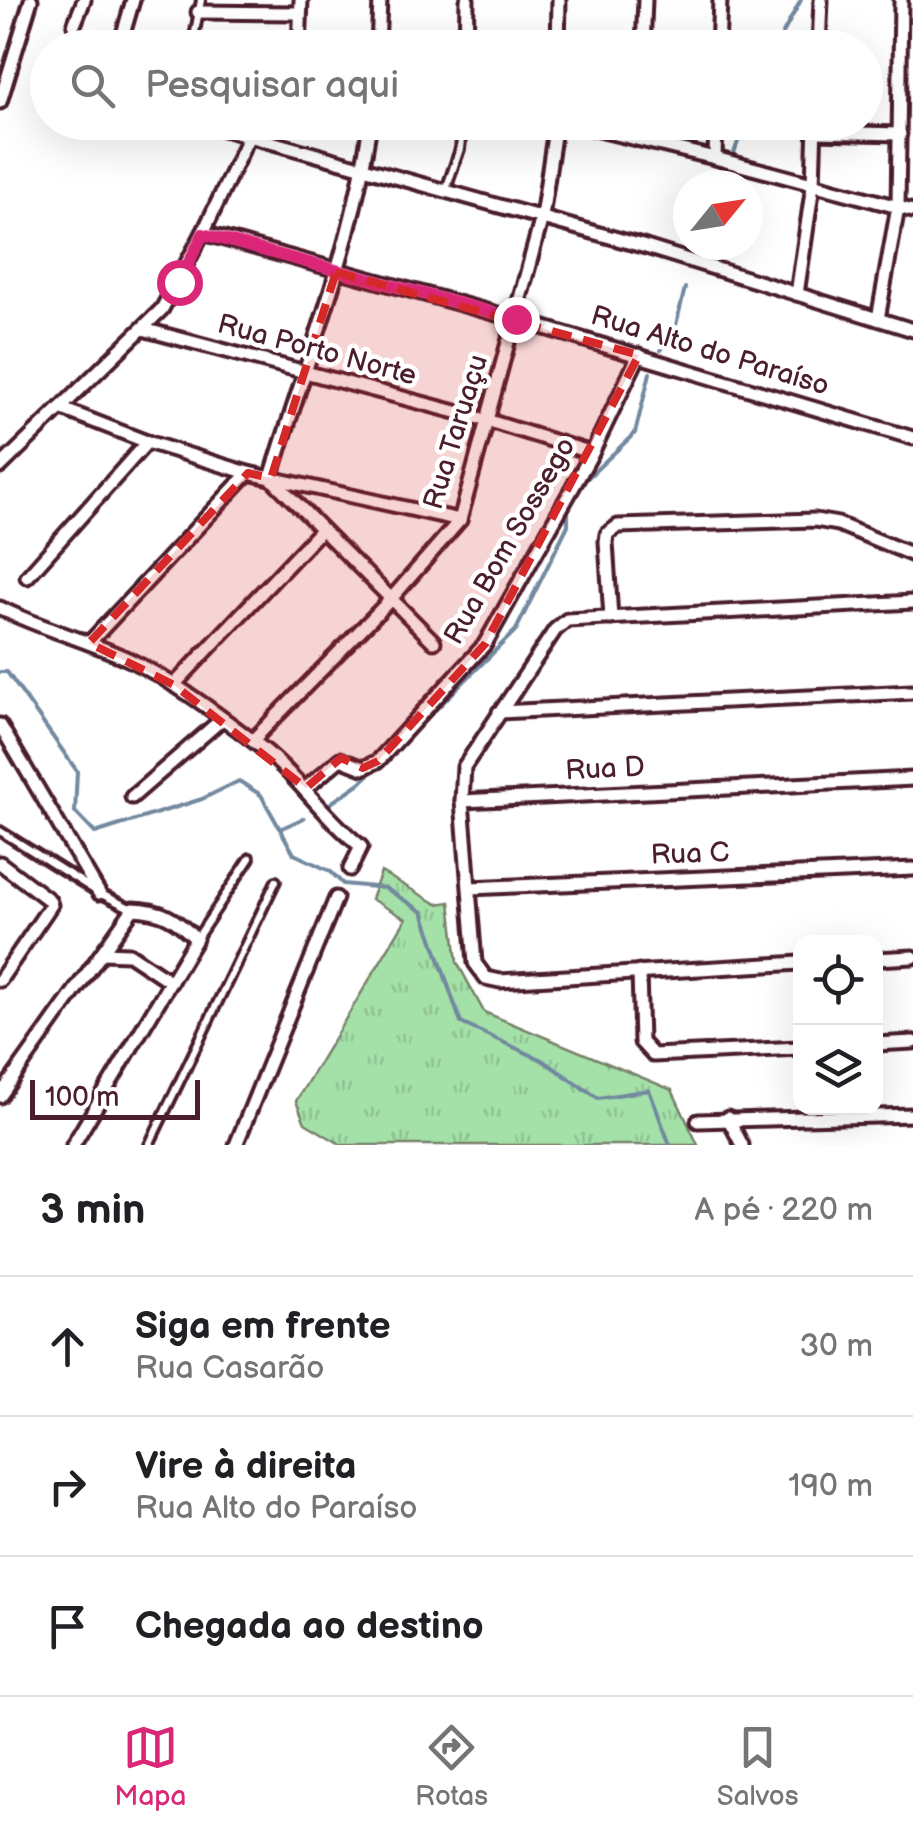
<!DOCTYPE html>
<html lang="pt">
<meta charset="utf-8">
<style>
body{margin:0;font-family:"Balsamiq Sans",sans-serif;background:#f2f2f2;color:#202124}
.controls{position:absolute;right:30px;bottom:30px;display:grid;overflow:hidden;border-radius:20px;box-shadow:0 10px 40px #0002}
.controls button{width:90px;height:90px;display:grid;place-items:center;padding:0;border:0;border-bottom:2px solid #e0e0e0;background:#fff;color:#202124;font:50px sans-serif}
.compass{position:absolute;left:673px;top:170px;width:90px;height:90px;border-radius:50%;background:#fff;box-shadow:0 10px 40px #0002;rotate:60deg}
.scale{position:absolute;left:30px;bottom:25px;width:170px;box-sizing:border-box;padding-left:10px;border:5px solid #4a1f2b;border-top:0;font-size:28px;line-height:35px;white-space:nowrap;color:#4a1f2b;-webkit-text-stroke:8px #fff;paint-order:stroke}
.stop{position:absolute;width:30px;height:30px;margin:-22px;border:8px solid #db2777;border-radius:50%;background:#fff}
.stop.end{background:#db2777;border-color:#fff;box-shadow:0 2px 10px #0008}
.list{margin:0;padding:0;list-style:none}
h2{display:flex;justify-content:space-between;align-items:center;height:130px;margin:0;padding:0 40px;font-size:42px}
h2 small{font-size:32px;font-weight:400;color:#757577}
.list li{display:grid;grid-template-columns:65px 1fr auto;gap:30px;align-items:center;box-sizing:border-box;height:140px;padding:0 40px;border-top:2px solid #e0e0e0}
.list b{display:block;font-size:38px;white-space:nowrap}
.list p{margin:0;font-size:32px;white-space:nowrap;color:#757577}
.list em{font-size:32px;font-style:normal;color:#757577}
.icon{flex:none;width:55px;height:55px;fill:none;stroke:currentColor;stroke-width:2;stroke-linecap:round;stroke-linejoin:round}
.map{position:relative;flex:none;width:913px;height:1145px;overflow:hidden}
.search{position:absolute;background:#fff;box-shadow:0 10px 40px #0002;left:30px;right:30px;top:30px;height:110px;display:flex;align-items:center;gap:25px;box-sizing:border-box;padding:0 35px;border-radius:55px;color:#757577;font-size:38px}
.sheet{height:550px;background:#fff}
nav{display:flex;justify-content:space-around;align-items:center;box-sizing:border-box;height:140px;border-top:2px solid #e0e0e0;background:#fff;font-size:28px;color:#757577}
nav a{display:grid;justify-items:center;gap:5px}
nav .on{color:#db2777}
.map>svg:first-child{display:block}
.grass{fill:url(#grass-tufts);stroke:#77806a;stroke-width:2.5}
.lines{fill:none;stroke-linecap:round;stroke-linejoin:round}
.stream{stroke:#72899f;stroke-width:4}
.service-casing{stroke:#4a1f2b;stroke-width:14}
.minor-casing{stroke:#4a1f2b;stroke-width:19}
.service{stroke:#fff;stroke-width:6}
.minor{stroke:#fff;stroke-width:11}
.route{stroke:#db2777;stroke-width:12}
.marked{fill:#d62828;fill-opacity:0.2;stroke:#d62828;stroke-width:8;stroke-dasharray:20 12;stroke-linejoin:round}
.labels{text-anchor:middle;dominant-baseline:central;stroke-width:9;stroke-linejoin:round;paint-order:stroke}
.street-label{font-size:28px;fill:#4a1f2b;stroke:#fff}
</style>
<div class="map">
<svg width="913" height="1145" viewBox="0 0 913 1145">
<defs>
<pattern id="grass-tufts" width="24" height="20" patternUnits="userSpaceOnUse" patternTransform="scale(2.5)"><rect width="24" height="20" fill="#a4e1a8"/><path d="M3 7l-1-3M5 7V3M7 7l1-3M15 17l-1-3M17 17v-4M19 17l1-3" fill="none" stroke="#8fc191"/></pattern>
</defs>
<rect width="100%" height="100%" fill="#fff"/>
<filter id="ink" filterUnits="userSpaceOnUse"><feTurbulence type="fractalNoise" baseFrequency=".01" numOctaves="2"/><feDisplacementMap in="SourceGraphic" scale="20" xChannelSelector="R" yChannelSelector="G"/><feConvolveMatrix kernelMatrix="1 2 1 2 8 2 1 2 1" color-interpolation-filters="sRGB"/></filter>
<g filter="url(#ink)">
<path class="grass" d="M381 872 437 904 450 902 457 962 484 1012 672 1090 698 1145H342L305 1123 296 1101 406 919 371 899Z"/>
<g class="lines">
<g class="stream">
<path d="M775 48 801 0"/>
<path d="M734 153 745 122"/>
<path d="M729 185 736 173"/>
<path d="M697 260 701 245"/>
<path d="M661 350 676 325 685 288"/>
<path d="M578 487 635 433 650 373"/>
<path d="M0 672H7L77 771 75 812 95 833 202 799 239 781 261 795 294 854 330 871 343 884 385 888 423 912 461 1023 542 1060 598 1098 649 1090 670 1145"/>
<path d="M406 739 516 630 568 525V507"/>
<path d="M331 803 360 783 377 767"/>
<path d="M282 828 304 818"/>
</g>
<defs>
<g id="service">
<path d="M192 48 201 0"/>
<path d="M445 192 460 149 463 122"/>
<path d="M0 831 99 893 132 909"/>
<path d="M197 938 250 858"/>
<path d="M149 1145 276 881"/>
</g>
<g id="minor">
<path d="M198 12 300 13"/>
<path d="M74 25 84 0"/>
<path d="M119 48 133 0"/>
<path d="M299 48 301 0"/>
<path d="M378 48 380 0"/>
<path d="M466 48 467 0"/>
<path d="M558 48 559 0"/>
<path d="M643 48 645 0"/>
<path d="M718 48 720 0"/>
<path d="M819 48 821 0"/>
<path d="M0 102 31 0"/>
<path d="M199 122 646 247 913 330"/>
<path d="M566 122 715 158 913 211"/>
<path d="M815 132 900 134"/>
<path d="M715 158 716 122"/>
<path d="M203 233 515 319 913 438"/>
<path d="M797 294 813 185 815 122"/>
<path d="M878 319 898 207 901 0"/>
<path d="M143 329 486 420 592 453"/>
<path d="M60 408 147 442 248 473 460 520"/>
<path d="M0 467 162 309 203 233 249 136 252 122"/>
<path d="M271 478C306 361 354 244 370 122"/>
<path d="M271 478 434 642"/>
<path d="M27 577 147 442"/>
<path d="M0 608C42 629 87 640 130 660 173 681 215 712 253 741 294 771 319 812 358 844L361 847 350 869"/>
<path d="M611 618 606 542 607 534 618 526 815 520 838 524 913 555"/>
<path d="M89 643 248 473"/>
<path d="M174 685 320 531"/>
<path d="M499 712 913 692"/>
<path d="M0 725 99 893"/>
<path d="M253 740 391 599 460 520 542 217 556 122"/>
<path d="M306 788 340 759 363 768 378 761 485 644 592 453 639 355"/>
<path d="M132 797 221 720"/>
<path d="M462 801 464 767 555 630 567 620 913 602"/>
<path d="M0 863 49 900 51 905 0 980"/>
<path d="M470 888 913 869"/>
<path d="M102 953 129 954 171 982"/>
<path d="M876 959 913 957"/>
<path d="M800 963 500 981 486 978 475 963 462 801 913 779"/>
<path d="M639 972 641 1042 653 1055 800 1048"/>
<path d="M876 1044 913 1042"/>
<path d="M0 1096 133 909C162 910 176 919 196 939L73 1145"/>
<path d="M728 1118 742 1145"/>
<path d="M698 1121 913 1115"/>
<path d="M236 1145 336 898"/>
</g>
</defs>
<use href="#service" class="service-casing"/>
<use href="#minor" class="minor-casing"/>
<use href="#service" class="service"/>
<use href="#minor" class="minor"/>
</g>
</g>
<g class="lines" filter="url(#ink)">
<path class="route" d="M179 282 203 234 516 319"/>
</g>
<path class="marked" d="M336 272 639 355 485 644 378 761 363 768 341 758 306 788 174 685 89 643 248 473 271 478Z"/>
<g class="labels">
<g class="street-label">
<text transform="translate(317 350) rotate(15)">Rua Porto Norte</text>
<text transform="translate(710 351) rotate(17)">Rua Alto do Paraíso</text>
<text transform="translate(456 432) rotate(-73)">Rua Taruaçu</text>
<text transform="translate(510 541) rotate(-60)">Rua Bom Sossego</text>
<text transform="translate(605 769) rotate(-3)">Rua D</text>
<text transform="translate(690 854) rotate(-2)">Rua C</text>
</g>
</g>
</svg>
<div class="controls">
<button><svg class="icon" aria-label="locate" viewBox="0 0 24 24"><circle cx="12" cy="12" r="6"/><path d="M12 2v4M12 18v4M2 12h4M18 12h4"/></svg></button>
<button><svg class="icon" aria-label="layers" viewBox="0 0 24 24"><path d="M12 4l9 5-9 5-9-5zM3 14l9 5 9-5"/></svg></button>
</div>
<svg class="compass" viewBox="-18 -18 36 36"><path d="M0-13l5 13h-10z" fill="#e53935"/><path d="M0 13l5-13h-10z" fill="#757577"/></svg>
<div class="scale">100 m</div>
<div class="stop" style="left:179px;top:282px"></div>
<div class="stop end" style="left:516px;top:319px"></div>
<div class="search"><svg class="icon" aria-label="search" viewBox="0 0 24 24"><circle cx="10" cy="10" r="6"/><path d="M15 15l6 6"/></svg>Pesquisar aqui</div>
</div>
<section class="sheet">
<h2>3 min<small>A pé · 220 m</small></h2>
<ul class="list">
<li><svg class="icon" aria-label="ahead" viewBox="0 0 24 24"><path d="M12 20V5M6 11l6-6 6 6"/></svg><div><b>Siga em frente</b><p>Rua Casarão</p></div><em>30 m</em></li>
<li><svg class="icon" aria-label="right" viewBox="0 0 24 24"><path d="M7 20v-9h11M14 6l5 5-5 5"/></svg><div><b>Vire à direita</b><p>Rua Alto do Paraíso</p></div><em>190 m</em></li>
<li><svg class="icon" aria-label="arrive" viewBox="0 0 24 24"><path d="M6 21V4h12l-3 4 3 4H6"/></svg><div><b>Chegada ao destino</b></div></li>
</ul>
</section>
<nav>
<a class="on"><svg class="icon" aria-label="map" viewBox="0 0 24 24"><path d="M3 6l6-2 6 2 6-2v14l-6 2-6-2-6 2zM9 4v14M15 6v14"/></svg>Mapa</a>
<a><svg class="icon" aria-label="directions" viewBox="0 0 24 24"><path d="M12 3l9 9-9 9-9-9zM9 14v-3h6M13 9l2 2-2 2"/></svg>Rotas</a>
<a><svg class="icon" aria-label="saved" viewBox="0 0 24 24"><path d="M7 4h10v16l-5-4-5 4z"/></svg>Salvos</a>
</nav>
